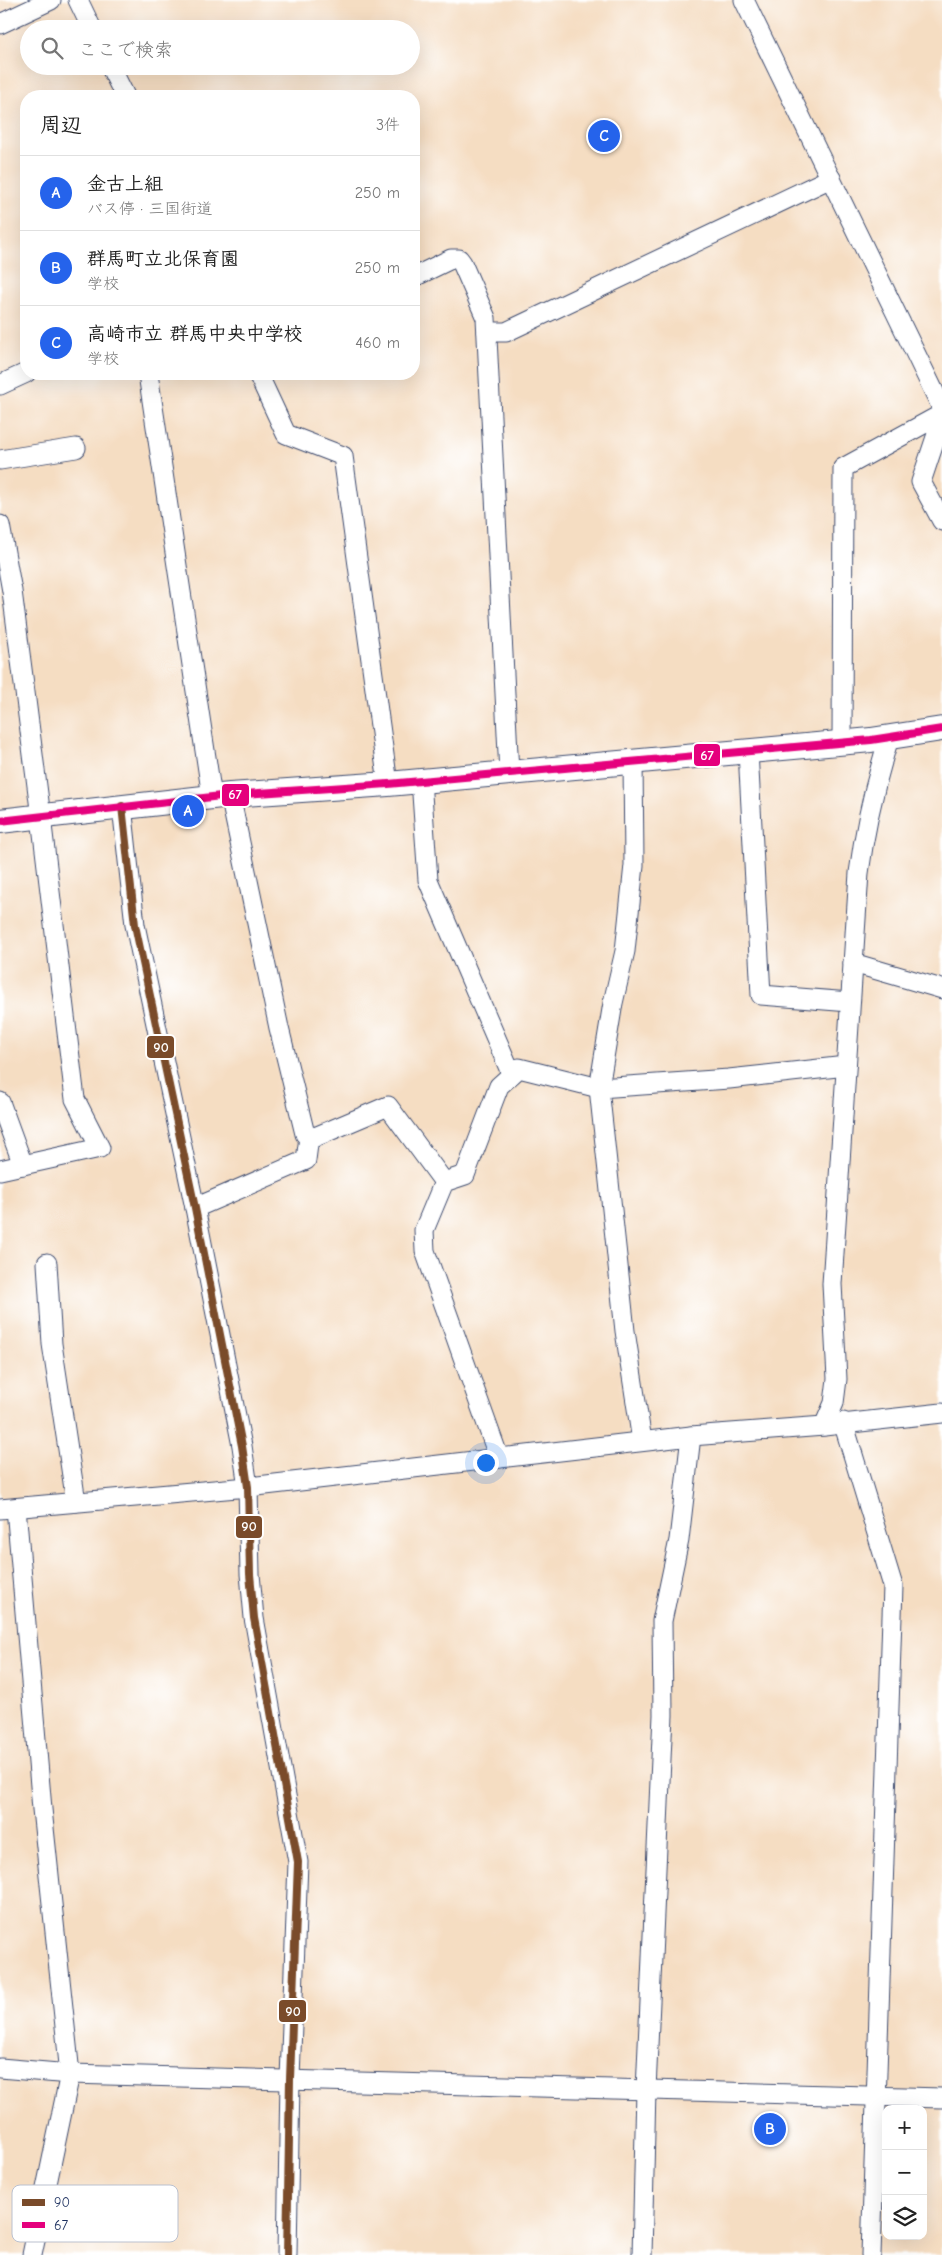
<!DOCTYPE html>
<html lang="ja">
<meta charset="utf-8">
<style>
body{margin:0;font-family:"Comic Neue","Klee One",sans-serif;background:#f2f2f2;color:#222}
.controls{position:absolute;right:15px;bottom:15px;display:grid;overflow:hidden;border-radius:10px;box-shadow:0 5px 20px #0002}
.controls button{width:45px;height:45px;display:grid;place-items:center;padding:0;border:0;border-bottom:1px solid #e0e0e0;background:#fff;color:#222;font:25px sans-serif}
.you{position:absolute;left:485px;top:1462px;width:18px;height:18px;margin:-12px;border:4px solid #fff;border-radius:50%;background:#1a73e8;box-shadow:0 0 0 8px #1a73e833}
.badge{display:grid;place-items:center;width:32px;height:32px;border-radius:50%;background:#2563eb;color:#fff;font-size:16px;font-weight:700}
.pin{position:absolute;translate:-50% -50%;border:2px solid #fff;box-shadow:0 1px 5px #0006}
.list{margin:0;padding:0;list-style:none}
h2{display:flex;justify-content:space-between;align-items:center;height:65px;margin:0;padding:0 20px;font-size:21px}
h2 small{font-size:16px;font-weight:400;color:#767676}
.list li{display:grid;grid-template-columns:32px 1fr auto;gap:15px;align-items:center;box-sizing:border-box;height:75px;padding:0 20px;border-top:1px solid #e0e0e0}
.list b{display:block;font-size:19px;white-space:nowrap}
.list p{margin:0;font-size:16px;white-space:nowrap;color:#767676}
.list em{font-size:16px;font-style:normal;color:#767676}
.icon{flex:none;width:28px;height:28px;fill:none;stroke:currentColor;stroke-width:2;stroke-linecap:round;stroke-linejoin:round}
.map{position:relative;flex:none;width:942px;height:2255px;overflow:hidden}
.search{position:absolute;background:#fff;box-shadow:0 5px 20px #0002;left:20px;top:20px;width:400px;height:55px;display:flex;align-items:center;gap:12px;box-sizing:border-box;padding:0 18px;border-radius:28px;color:#767676;font-size:19px}
.panel{position:absolute;background:#fff;box-shadow:0 5px 20px #0002;left:20px;top:90px;width:400px;height:290px;border-radius:20px}
.map>svg:first-child{display:block}
.lines{fill:none;stroke-linecap:round;stroke-linejoin:round}
.minor-casing{stroke:#3c496d;stroke-width:21}
.major-casing{stroke:#3c496d;stroke-width:26}
.minor{stroke:#fff;stroke-width:19}
.major{stroke:#fff;stroke-width:24}
.bus-1-casing{stroke:#fff;stroke-width:11}
.bus-2-casing{stroke:#fff;stroke-width:11}
.bus-1{stroke:#7a4b2a;stroke-width:8}
.bus-2{stroke:#e5007d;stroke-width:8}
.key{fill:#fff;stroke:#bbc1cf;stroke-width:1}
.key-label{font-size:14px;fill:#1b2f5e}
.line-badge{stroke:#fff;stroke-width:2}
.badge-label{font-size:14px;text-anchor:middle;font-weight:bold;fill:#fff}
</style>
<div class="map">
<svg width="942" height="2255" viewBox="0 0 942 2255">
<rect width="100%" height="100%" fill="#fff"/>
<filter id="ink" filterUnits="userSpaceOnUse"><feTurbulence type="fractalNoise" baseFrequency=".02" numOctaves="2"/><feDisplacementMap in="SourceGraphic" scale="10" xChannelSelector="R" yChannelSelector="G"/><feConvolveMatrix kernelMatrix="1 2 1 2 8 2 1 2 1" color-interpolation-filters="sRGB"/></filter>
<filter id="wash" filterUnits="userSpaceOnUse"><feTurbulence type="fractalNoise" baseFrequency=".0096" numOctaves="4" result="noise"/><feDisplacementMap in="SourceGraphic" scale="20" xChannelSelector="R" yChannelSelector="G"/><feGaussianBlur stdDeviation="1.12" result="paint"/><feColorMatrix in="noise" values="0 0 0 0 0 0 0 0 0 0 0 0 0 0 0 0 0 1.4 0 .05"/><feComposite in="paint" operator="in"/></filter>
<g filter="url(#wash)">
<rect width="100%" height="100%" fill="#f5ddc2"/>
</g>
<g filter="url(#ink)">
<g class="lines">
<defs>
<g id="minor">
<path d="M78 0 92 29"/>
<path d="M744 0 942 408"/>
<path d="M0 24 51 0"/>
<path d="M110 66 125 96"/>
<path d="M414 277 451 259H459L462 263 486 318 509 773"/>
<path d="M487 332H506L831 178"/>
<path d="M148 374 212 797"/>
<path d="M258 374 286 434 343 456 388 784"/>
<path d="M0 385 26 373"/>
<path d="M942 419 921 482 942 521"/>
<path d="M0 460 76 448"/>
<path d="M0 525 12 591 41 817 75 1099 100 1148 0 1170"/>
<path d="M842 742 843 468 942 414"/>
<path d="M748 751 761 995 850 1002"/>
<path d="M633 760 634 865 625 951 613 1003 599 1088 625 1331 642 1441"/>
<path d="M421 780 428 880 511 1073"/>
<path d="M230 795 279 1028 305 1134 315 1137 388 1106 444 1182"/>
<path d="M122 806 135 925 195 1208 242 1446 248 1487 250 1574 254 1618 298 1862 290 2079 287 2255"/>
<path d="M853 963 942 989"/>
<path d="M0 1102 23 1165"/>
<path d="M195 1208 306 1160 309 1137"/>
<path d="M47 1263 52 1344 76 1502"/>
<path d="M843 1422 893 1586 871 2255"/>
<path d="M824 1426 834 1403 837 1379 832 1284 859 873C865 826 875 783 889 738"/>
<path d="M499 1458 425 1251 424 1230 444 1182 465 1175 499 1086 519 1068 599 1088 729 1079 846 1066"/>
<path d="M16 1508 42 1809 70 2074 32 2255"/>
<path d="M0 1509 248 1487 691 1436 824 1426 942 1413"/>
<path d="M0 2068 70 2074 942 2098"/>
<path d="M40 2219 125 2222"/>
<path d="M642 2255 646 2090 663 1715 662 1621 679 1540 691 1436"/>
</g>
<path id="major" d="M0 821 230 795 388 784 871 740 942 729"/>
</defs>
<use href="#minor" class="minor-casing"/>
<use href="#major" class="major-casing"/>
<use href="#minor" class="minor"/>
<use href="#major" class="major"/>
<defs>
<path id="bus-1" d="M122 806 135 925 195 1208 242 1446 248 1487 250 1574 254 1618 298 1862 290 2079 287 2255"/>
<path id="bus-2" d="M0 821 230 795 388 784 871 740 942 729"/>
</defs>
<use href="#bus-1" class="bus-1-casing"/>
<use href="#bus-2" class="bus-2-casing"/>
<use href="#bus-1" class="bus-1"/>
<use href="#bus-2" class="bus-2"/>
</g>
</g>
<rect x="12" y="2185" width="166" height="57" rx="8" class="key"/>
<rect x="22" y="2199" width="23" height="7" fill="#7a4b2a"/>
<rect x="22" y="2222" width="23" height="6" fill="#e5007d"/>
<g class="key-label">
<text x="54" y="2207">90</text>
<text x="54" y="2230">67</text>
</g>
<g class="line-badge">
<rect x="693" y="743" width="28" height="24" rx="5" fill="#e5007d"/>
<rect x="221" y="783" width="29" height="24" rx="5" fill="#e5007d"/>
<rect x="146" y="1035" width="29" height="24" rx="5" fill="#7a4b2a"/>
<rect x="235" y="1515" width="28" height="24" rx="5" fill="#7a4b2a"/>
<rect x="278" y="1999" width="29" height="24" rx="5" fill="#7a4b2a"/>
</g>
<g class="badge-label">
<text x="707" y="760">67</text>
<text x="235" y="799">67</text>
<text x="161" y="1052">90</text>
<text x="249" y="1531">90</text>
<text x="293" y="2016">90</text>
</g>
</svg>
<div class="controls">
<button>+</button>
<button>−</button>
<button><svg class="icon" aria-label="layers" viewBox="0 0 24 24"><path d="M12 4l9 5-9 5-9-5zM3 14l9 5 9-5"/></svg></button>
</div>
<div class="you"></div>
<div class="pin badge" style="left:188px;top:811px">A</div>
<div class="pin badge" style="left:770px;top:2129px">B</div>
<div class="pin badge" style="left:604px;top:136px">C</div>
<div class="search"><svg class="icon" aria-label="search" viewBox="0 0 24 24"><circle cx="10" cy="10" r="6"/><path d="M15 15l6 6"/></svg>ここで検索</div>
<section class="panel">
<h2>周辺<small>3件</small></h2>
<ul class="list">
<li><span class="badge">A</span><div><b>金古上組</b><p>バス停 · 三国街道</p></div><em>250 m</em></li>
<li><span class="badge">B</span><div><b>群馬町立北保育園</b><p>学校</p></div><em>250 m</em></li>
<li><span class="badge">C</span><div><b>高崎市立 群馬中央中学校</b><p>学校</p></div><em>460 m</em></li>
</ul>
</section>
</div>
